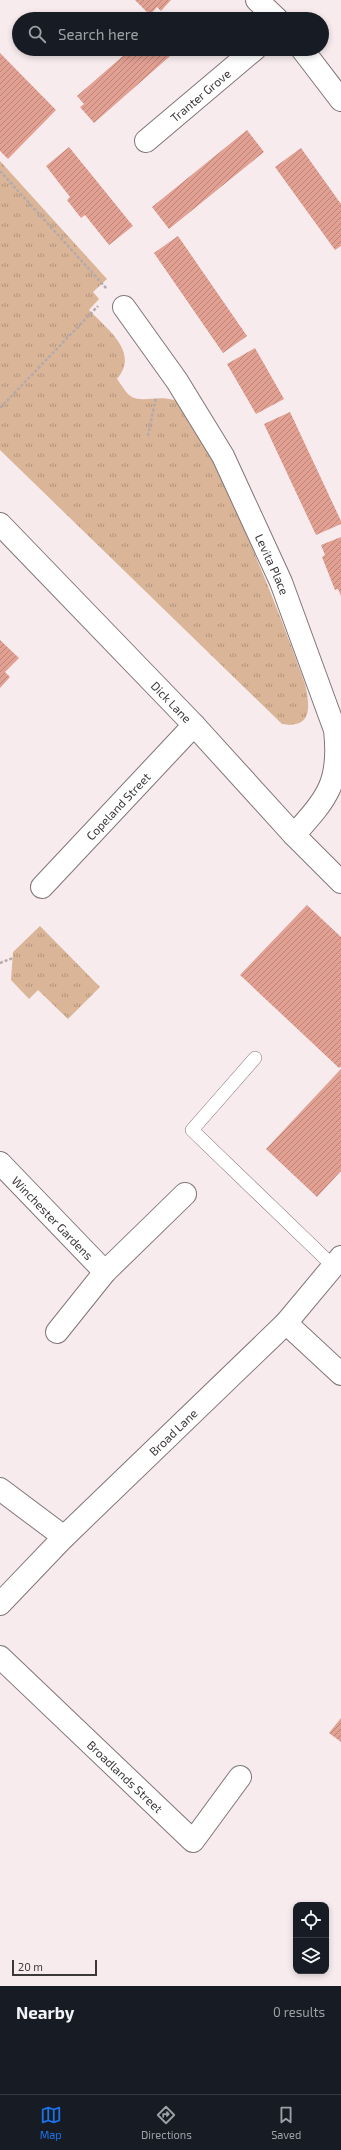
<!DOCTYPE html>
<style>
body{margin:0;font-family:"Exo 2",sans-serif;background:#20242c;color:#f1f3f6}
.controls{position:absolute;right:12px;bottom:12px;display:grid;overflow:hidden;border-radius:8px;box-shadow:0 2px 6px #0003}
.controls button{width:36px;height:36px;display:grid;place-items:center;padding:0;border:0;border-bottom:1px solid #363941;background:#171b24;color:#f1f3f6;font:20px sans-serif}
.scale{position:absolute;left:12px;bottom:10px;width:85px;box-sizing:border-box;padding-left:4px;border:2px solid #3c3738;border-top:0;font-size:11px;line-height:14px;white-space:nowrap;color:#3c3738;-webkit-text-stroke:3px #f7ebed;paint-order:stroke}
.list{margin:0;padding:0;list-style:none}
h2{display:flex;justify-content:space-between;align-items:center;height:52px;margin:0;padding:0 16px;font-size:17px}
h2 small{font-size:13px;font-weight:400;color:#9ea1a6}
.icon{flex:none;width:22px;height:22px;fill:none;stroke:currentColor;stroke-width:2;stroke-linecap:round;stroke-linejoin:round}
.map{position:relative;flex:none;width:341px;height:1986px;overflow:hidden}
.search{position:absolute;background:#171b24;box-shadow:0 2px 6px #0003;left:12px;right:12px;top:12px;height:44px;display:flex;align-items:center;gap:10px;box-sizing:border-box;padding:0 14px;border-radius:22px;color:#9ea1a6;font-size:15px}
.sheet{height:108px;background:#171b24}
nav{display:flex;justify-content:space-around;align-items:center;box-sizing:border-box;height:56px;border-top:1px solid #363941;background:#171b24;font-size:11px;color:#9ea1a6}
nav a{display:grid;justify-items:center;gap:2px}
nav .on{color:#1a73e8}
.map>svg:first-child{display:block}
.park{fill:url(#park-tufts)}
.building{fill:url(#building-hatch)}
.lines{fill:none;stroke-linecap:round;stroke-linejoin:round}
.service-casing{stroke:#807578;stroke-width:14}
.minor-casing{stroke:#807578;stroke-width:24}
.tertiary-casing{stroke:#807578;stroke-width:24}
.path{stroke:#b4aaac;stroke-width:2.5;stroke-dasharray:3 2;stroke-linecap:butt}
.service{stroke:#fff;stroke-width:13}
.minor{stroke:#fff;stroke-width:22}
.tertiary{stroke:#fff;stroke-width:22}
.labels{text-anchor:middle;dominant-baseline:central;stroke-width:3.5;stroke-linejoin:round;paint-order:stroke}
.street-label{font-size:12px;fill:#3c3738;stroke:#f7ebed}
</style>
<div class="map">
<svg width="341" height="1986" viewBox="0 0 341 1986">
<defs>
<pattern id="park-tufts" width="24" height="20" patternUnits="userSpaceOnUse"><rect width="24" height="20" fill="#dab597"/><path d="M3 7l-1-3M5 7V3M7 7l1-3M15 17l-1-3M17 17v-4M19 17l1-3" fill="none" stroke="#b2947c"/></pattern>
<pattern id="building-hatch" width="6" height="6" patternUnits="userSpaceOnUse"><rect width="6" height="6" fill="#e2a093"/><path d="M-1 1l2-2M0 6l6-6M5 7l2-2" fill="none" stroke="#b88379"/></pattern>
</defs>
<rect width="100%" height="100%" fill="#f7ebed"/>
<g class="park">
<path d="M0 161 107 279 93 292 99 299 89 310C107 329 140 352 117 379 121 384 126 394 132 397 145 404 171 390 184 408 200 431 211 458 223 483 254 549 281 616 305 684 310 706 313 729 282 724L0 450Z"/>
<path d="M40 926 100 987 68 1019 38 990 29 999 11 980 13 952Z"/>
</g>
<g class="building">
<path d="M135 0H171L161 11 157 7 150 15Z"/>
<path d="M131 49 177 50 94 123 80 107 84 104 77 96Z"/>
<path d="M0 53 56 110 8 159 0 151Z"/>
<path d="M247 130 264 152 169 229 152 207Z"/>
<path d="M69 147 133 226 109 245 85 215 81 218 67 200 70 197 46 166Z"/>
<path d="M301 148 341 204V246L335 250 275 167Z"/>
<path d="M178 236 247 336 223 353 154 253Z"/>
<path d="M255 348 284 399 256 414 227 364Z"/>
<path d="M290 412 341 521V524L316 535 264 424Z"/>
<path d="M341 537V596L338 589 335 590 322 557 325 555 321 545Z"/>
<path d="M0 640 19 658 5 672 10 677 0 688Z"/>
<path d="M307 905 341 937V1067L339 1068 240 975Z"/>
<path d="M341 1069V1171L317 1197 266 1149Z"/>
<path d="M341 1718V1742L329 1733Z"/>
</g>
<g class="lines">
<defs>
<path id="service" d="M255 1058 192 1130 333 1266"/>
<g id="minor">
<path d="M257 0 277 19"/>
<path d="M302 49 341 100"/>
<path id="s1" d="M146 141 255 49"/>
<path id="s2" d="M124 307 177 381 223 456 281 582 335 730C341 783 327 798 294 835"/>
<path id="s3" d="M42 887 194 725"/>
<path id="s4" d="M0 1163 105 1272"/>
<path d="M286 1323 341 1374"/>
<path d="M57 1332 105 1272 185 1194"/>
<path d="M0 1489 64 1537"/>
<path id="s5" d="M0 1604 64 1537 286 1323 341 1257"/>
<path id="s6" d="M0 1657 193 1841 240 1777"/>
</g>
<g id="tertiary">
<path id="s7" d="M0 524 194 725 294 835 341 882"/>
</g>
</defs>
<use href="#service" class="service-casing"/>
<use href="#minor" class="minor-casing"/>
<use href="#tertiary" class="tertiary-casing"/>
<g class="path">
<path d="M0 171 107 289"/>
<path d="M0 408 98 306"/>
<path d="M148 436 156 397"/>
<path d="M0 963 13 958"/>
</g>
<use href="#service" class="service"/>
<use href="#minor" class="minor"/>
<use href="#tertiary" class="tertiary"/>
</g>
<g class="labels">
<g class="street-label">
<text stroke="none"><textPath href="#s1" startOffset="71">Tranter Grove</textPath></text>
<text stroke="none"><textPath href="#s2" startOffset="298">Levita Place</textPath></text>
<text stroke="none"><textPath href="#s7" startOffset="247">Dick Lane</textPath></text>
<text stroke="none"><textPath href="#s3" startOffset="111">Copeland Street</textPath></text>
<text stroke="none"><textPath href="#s4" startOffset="76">Winchester Gardens</textPath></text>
<text stroke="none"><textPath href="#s5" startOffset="244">Broad Lane</textPath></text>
<text stroke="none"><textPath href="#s6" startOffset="173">Broadlands Street</textPath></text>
</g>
</g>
</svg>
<div class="controls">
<button><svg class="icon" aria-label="locate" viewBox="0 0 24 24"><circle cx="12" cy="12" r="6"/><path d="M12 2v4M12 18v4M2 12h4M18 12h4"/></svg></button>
<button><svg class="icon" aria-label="layers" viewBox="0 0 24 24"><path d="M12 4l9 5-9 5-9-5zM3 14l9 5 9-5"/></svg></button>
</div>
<div class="scale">20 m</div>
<div class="search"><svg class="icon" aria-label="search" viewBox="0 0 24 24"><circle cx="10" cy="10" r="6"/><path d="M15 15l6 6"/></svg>Search here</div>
</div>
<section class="sheet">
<h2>Nearby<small>0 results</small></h2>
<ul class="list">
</ul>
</section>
<nav>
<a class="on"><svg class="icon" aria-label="map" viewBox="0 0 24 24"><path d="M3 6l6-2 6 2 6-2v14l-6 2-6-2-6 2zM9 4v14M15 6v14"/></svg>Map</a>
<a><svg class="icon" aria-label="directions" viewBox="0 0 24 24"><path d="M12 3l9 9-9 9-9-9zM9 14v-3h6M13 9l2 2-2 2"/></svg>Directions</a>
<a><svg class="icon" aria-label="saved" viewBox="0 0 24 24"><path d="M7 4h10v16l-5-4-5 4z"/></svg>Saved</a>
</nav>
